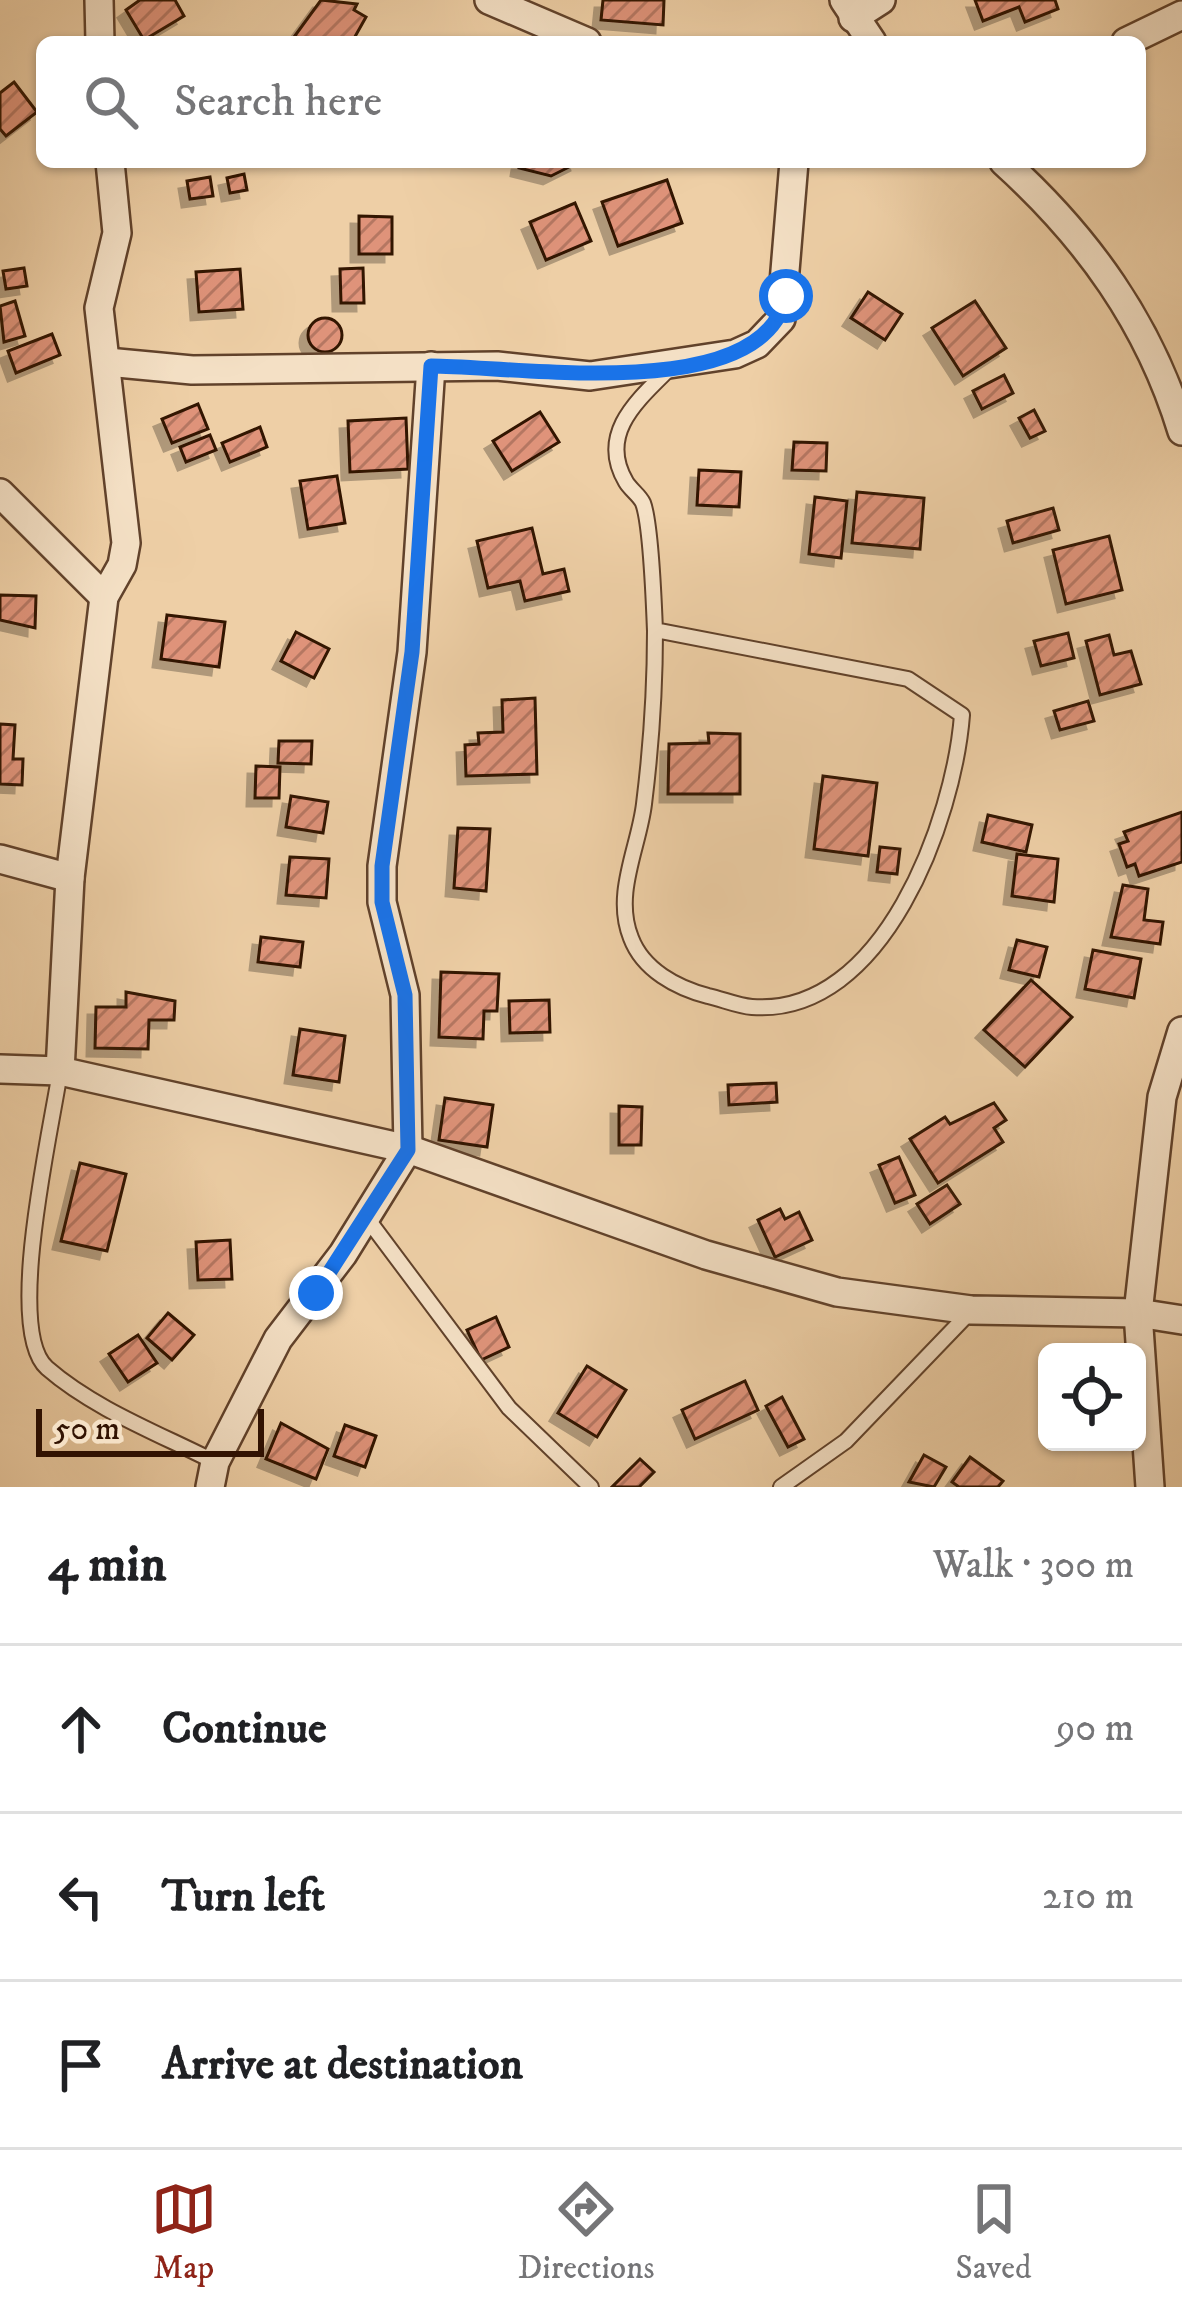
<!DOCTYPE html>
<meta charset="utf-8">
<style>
body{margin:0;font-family:"IM FELL DW Pica",serif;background:#f2f2f2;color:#202124}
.controls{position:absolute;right:36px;bottom:36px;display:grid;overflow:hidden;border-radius:18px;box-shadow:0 3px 9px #0004}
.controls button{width:108px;height:108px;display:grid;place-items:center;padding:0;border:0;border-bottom:3px solid #e0e0e0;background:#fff;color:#202124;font:60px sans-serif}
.scale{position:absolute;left:36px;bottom:30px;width:228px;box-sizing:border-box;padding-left:12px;border:6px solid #321302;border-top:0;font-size:33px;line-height:42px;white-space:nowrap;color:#321302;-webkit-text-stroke:9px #f4e0c5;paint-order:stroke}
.stop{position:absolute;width:36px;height:36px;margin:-27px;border:9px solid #1a73e8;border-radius:50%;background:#fff}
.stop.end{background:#1a73e8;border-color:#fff;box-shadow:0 3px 12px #0008}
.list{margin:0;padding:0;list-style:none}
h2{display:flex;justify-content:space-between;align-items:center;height:156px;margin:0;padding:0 48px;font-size:51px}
h2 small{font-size:39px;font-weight:400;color:#757577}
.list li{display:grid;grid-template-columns:78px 1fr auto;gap:36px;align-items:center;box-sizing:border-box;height:168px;padding:0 48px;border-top:3px solid #e0e0e0}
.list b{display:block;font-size:45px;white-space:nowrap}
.list em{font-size:39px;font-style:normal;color:#757577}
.icon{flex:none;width:66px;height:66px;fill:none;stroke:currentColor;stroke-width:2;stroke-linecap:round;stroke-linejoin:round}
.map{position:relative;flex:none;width:1182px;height:1487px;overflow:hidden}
.search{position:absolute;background:#fff;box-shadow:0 3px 9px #0004;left:36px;right:36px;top:36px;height:132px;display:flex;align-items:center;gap:30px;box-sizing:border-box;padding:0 42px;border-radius:18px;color:#757577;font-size:45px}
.sheet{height:660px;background:#fff}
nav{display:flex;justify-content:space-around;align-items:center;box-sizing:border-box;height:168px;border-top:3px solid #e0e0e0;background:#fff;font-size:33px;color:#757577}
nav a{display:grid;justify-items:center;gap:6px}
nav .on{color:#8f2418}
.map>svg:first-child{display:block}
.building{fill:url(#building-hatch);stroke:#321302;stroke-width:3;filter:url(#shadow)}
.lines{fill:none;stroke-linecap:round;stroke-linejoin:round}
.lane-casing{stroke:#61422b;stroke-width:18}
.street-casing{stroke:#61422b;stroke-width:32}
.lane{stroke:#f4e0c5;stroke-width:14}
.street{stroke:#f4e0c5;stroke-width:27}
.route{stroke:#1a73e8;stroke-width:15}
</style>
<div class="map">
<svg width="1182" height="1487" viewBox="0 0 1182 1487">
<defs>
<pattern id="building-hatch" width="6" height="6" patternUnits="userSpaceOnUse" patternTransform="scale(3)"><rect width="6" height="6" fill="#df937a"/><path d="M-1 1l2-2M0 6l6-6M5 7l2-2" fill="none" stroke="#b57762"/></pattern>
<filter id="shadow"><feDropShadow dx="-8" dy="8" stdDeviation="0" flood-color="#0004"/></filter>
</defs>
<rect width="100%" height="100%" fill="#eecfa6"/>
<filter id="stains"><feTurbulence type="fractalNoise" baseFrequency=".00167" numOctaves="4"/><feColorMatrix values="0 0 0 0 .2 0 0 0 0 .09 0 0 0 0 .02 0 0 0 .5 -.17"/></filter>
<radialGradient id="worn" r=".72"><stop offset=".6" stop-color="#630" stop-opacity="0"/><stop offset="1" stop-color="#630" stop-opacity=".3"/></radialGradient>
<g class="building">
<path d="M175 0 184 16 144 40 126 10 140 0Z"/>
<path d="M321 0 357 4 354 10 366 17 352 42 294 37Z"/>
<path d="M603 0H664L663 25 601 20Z"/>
<path d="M975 0H1055L1058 9 1025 22 1019 7 983 21Z"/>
<path d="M14 82 37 112 6 136 0 129V93Z"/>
<path d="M520 162H579L551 176 519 168Z"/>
<path d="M244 174 247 190 230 193 227 178Z"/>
<path d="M210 177 213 196 190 199 187 181Z"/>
<path d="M667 180 682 223 618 246 602 202Z"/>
<path d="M575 203 591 241 546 260 530 222Z"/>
<path d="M359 216 392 217V254H359Z"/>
<path d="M24 268 27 286 6 289 3 271Z"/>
<path d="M363 268 364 303H341L340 269Z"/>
<path d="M240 269 243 309 199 312 196 272Z"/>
<path d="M868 292 902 314 885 340 851 318Z"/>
<path d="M15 301 25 336 4 342 0 306Z"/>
<path d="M975 301 1006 348 963 376 932 328Z"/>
<circle cx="325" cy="335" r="17"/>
<path d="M52 334 60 355 16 373 8 351Z"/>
<path d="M1004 375 1013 393 982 409 973 391Z"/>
<path d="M198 404 208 429 172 443 162 419Z"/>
<path d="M1034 410 1045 431 1030 438 1019 418Z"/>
<path d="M540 412 559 442 512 471 493 441Z"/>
<path d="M406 418 408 469 350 472 348 421Z"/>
<path d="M260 427 267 447 230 462 222 443Z"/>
<path d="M210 435 216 450 186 462 180 447Z"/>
<path d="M794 442 827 443 826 471 792 470Z"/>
<path d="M699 470 741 472 739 507 697 505Z"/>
<path d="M337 476 345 523 308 529 300 481Z"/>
<path d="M857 492 924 498 920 549 852 543Z"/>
<path d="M815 497 847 501 841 558 809 554Z"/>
<path d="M1053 508 1059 530 1013 543 1007 521Z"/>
<path d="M532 528 543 574 564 569 569 591 525 601 520 581 488 588 477 541Z"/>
<path d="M1109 536 1122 590 1066 604 1053 550Z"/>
<path d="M0 595 36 596 35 628 0 620Z"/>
<path d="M167 615 225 622 219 667 161 659Z"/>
<path d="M296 632 329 649 314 678 281 661Z"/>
<path d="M1068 633 1074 658 1041 666 1034 641Z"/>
<path d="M1109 635 1114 655 1131 651 1141 684 1100 695 1086 641Z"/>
<path d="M535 698 537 774 466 776 465 745 479 744 478 733 503 732 502 700Z"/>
<path d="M1088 701 1094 721 1060 730 1054 711Z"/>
<path d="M0 724 15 725 13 759H23L22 785 0 784Z"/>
<path d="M708 733 740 734V794H668L669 744 709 743Z"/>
<path d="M279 741H312L311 764 278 763Z"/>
<path d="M256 766 280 767 279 798H255Z"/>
<path d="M823 776 877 783 868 856 814 849Z"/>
<path d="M291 796 328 802 323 833 286 827Z"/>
<path d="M1182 812V862L1139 876 1135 864 1127 867 1119 844 1128 841 1124 832Z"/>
<path d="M988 815 1032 825 1026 852 982 842Z"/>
<path d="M458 828 490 829 486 891 454 888Z"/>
<path d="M880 847 900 849 897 874 877 872Z"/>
<path d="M1017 854 1058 859 1054 902 1012 896Z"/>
<path d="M290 857 329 859 326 898 286 895Z"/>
<path d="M1123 885 1148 889 1144 920 1163 922 1160 944 1111 937Z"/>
<path d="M261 937 303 942 300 967 258 962Z"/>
<path d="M1017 940 1047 947 1039 977 1009 970Z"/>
<path d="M1093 950 1141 959 1134 998 1085 989Z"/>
<path d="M441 972 499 974 497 1011H484L483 1039 439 1037Z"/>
<path d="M1031 980 1072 1017 1025 1067 984 1030Z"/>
<path d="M126 992 175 1001 174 1020H149L148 1049 95 1048 96 1007H126Z"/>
<path d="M549 1000 550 1032 510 1033 509 1001Z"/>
<path d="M300 1029 345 1036 339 1082 293 1075Z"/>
<path d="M776 1083 777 1102 729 1105 728 1085Z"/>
<path d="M445 1098 493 1105 487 1147 439 1140Z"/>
<path d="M994 1103 1006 1120 994 1128 1003 1142 938 1183 910 1139 945 1117 950 1124Z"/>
<path d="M619 1106 642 1107 641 1145H619Z"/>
<path d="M899 1157 915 1195 895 1203 879 1165Z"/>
<path d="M80 1163 126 1174 107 1251 61 1241Z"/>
<path d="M947 1185 960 1204 930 1224 917 1204Z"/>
<path d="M780 1209 785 1219 799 1212 812 1240 775 1257 758 1220Z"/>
<path d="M230 1240 232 1279 198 1280 196 1242Z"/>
<path d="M168 1313 194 1335 172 1360 147 1338Z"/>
<path d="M496 1317 509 1347 481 1360 467 1330Z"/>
<path d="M138 1335 157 1363 128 1382 109 1354Z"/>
<path d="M587 1366 626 1390 597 1437 558 1413Z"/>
<path d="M745 1381 758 1410 695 1439 682 1410Z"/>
<path d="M782 1397 804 1439 788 1447 766 1406Z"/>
<path d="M281 1423 328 1449 316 1479 266 1459Z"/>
<path d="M345 1425 376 1436 365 1467 334 1456Z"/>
<path d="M924 1455 946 1467 934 1487 909 1482Z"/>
<path d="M970 1457 1003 1481 998 1487H959L952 1482Z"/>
<path d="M640 1459 654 1472 639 1487H612Z"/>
</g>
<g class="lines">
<defs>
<g id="lane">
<path d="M655 630 908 679 962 715C954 818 884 1017 752 1007 738 1006 722 999 708 996 677 988 643 970 631 938 613 894 639 847 644 804 651 748 655 687 655 631 654 605 651 524 643 503 640 496 630 489 626 482 597 433 639 399 671 367"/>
<path d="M60 1071C52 1127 4 1330 47 1368 94 1409 160 1434 215 1462"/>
<path d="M366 1217 509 1408 591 1487"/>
<path d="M781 1487 846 1441 970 1312"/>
</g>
<g id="street">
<path d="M99 0 100 42"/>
<path d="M489 0 587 42"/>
<path d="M844 0 872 42"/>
<path d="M853 18 881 0"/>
<path d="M1126 42 1182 15"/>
<path d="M1004 162C1087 237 1149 323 1182 431"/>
<path d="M107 362 192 370 497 366 590 376 735 354 757 344 781 319 794 162"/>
<path d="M0 493 104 597"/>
<path d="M0 859 70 878"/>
<path d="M0 1069 60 1071 408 1149 706 1255 837 1292 971 1310 1138 1313 1182 1320"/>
<path d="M60 1071 70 878 104 597 122 565 126 543 99 308 117 233 110 162"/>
<path d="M210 1487 215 1462 278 1339 343 1254 408 1149 405 995 382 902V866L412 652 431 366"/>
<path d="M1150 1487 1138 1313 1162 1097 1182 1031"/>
</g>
</defs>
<use href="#lane" class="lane-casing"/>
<use href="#street" class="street-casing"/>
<use href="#lane" class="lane"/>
<use href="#street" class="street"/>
</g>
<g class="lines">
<path class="route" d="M316 1293 408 1150 405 995 382 902V866L412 652 431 366C516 366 763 406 786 296"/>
</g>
<rect width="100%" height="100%" filter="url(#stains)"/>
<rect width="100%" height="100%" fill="url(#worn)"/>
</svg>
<div class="controls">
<button><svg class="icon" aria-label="locate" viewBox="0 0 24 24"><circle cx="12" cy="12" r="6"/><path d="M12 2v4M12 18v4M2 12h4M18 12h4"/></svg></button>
</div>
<div class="scale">50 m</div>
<div class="stop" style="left:786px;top:296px"></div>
<div class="stop end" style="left:316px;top:1293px"></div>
<div class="search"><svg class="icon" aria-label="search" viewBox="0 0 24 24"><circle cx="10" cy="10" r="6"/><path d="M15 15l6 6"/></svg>Search here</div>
</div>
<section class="sheet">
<h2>4 min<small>Walk · 300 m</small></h2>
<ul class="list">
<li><svg class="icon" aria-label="ahead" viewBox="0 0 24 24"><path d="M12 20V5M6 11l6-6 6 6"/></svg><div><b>Continue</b></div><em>90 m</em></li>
<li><svg class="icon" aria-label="left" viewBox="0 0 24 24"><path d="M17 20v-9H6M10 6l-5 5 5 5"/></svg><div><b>Turn left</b></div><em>210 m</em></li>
<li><svg class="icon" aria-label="arrive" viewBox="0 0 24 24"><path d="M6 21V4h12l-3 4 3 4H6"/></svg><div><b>Arrive at destination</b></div></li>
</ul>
</section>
<nav>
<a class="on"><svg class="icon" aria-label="map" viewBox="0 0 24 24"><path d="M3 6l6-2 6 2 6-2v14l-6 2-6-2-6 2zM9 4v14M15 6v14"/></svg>Map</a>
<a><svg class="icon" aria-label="directions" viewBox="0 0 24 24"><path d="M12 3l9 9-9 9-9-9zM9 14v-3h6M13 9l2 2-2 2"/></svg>Directions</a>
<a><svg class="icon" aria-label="saved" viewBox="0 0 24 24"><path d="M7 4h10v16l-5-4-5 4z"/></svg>Saved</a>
</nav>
